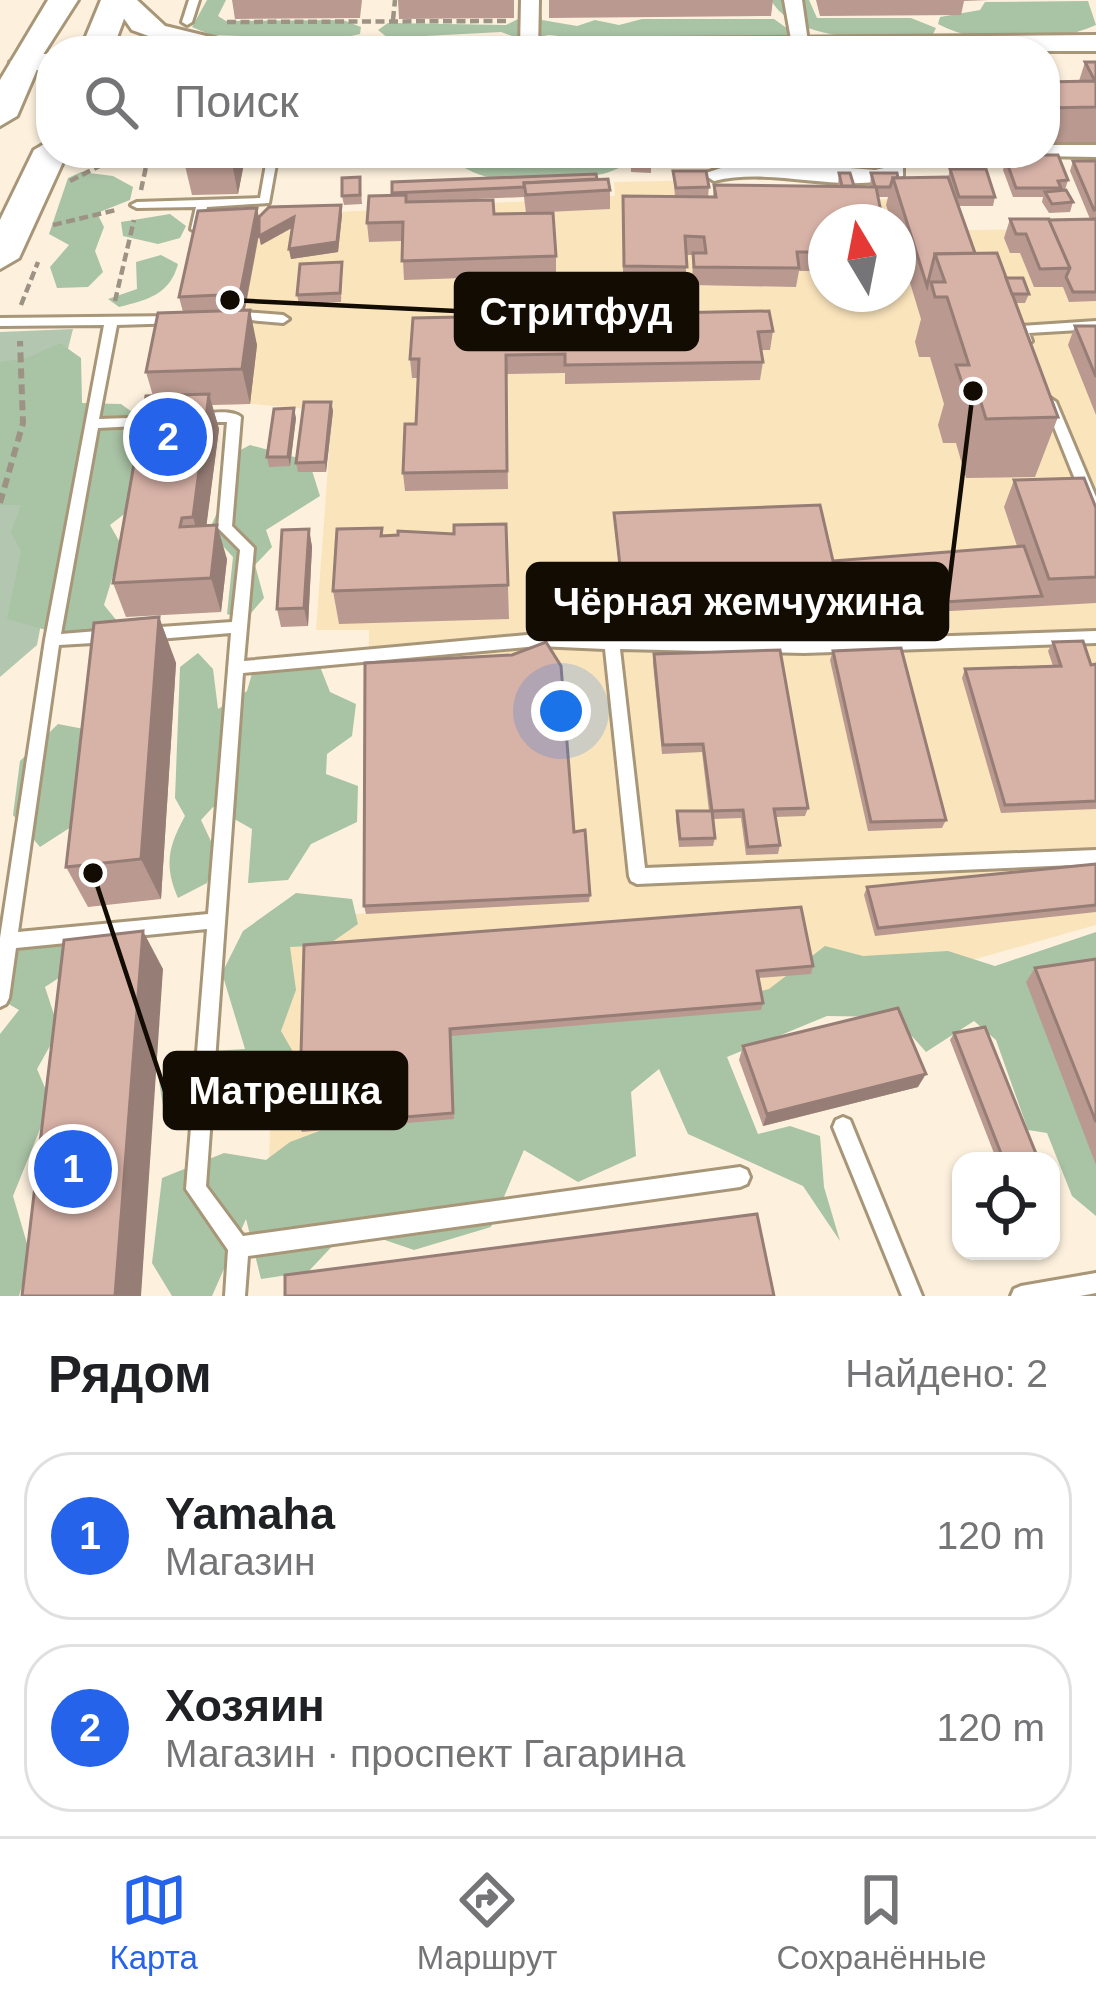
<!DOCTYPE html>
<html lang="ru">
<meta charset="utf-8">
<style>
body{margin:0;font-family:Helvetica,sans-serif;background:#f2f2f2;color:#202124}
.controls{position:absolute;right:36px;bottom:36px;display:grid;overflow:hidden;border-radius:24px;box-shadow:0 3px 9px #0004}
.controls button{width:108px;height:108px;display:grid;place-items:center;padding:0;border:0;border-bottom:3px solid #e0e0e0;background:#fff;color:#202124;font:60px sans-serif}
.compass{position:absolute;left:808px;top:204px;width:108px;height:108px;border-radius:50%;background:#fff;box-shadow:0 3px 9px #0004;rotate:350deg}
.you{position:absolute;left:561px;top:711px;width:42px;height:42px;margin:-30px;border:9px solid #fff;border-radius:50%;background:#1a73e8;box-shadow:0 0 0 18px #1a73e833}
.badge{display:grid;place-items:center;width:78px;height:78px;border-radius:50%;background:#2563eb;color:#fff;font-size:39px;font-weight:700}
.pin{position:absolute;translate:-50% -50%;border:6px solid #fff;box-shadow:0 3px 12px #0006}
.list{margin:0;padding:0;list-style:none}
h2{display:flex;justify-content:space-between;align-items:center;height:156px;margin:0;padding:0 48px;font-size:51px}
h2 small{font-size:39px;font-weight:400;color:#757577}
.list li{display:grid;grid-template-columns:78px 1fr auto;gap:36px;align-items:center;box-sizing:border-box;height:168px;margin:0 24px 24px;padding:0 24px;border:3px solid #e0e0e0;border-radius:48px}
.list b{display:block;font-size:45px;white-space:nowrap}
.list p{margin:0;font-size:39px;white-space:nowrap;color:#757577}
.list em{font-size:39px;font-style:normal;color:#757577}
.icon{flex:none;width:66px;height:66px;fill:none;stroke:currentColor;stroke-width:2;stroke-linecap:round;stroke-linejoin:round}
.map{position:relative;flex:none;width:1096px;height:1296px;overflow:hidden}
.search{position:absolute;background:#fff;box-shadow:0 3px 9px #0004;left:36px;right:36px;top:36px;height:132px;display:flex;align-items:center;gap:30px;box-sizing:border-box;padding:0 42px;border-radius:48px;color:#757577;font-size:45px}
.sheet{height:540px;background:#fff}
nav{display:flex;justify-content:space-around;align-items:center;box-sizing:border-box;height:168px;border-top:3px solid #e0e0e0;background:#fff;font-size:33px;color:#757577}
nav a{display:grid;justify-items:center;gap:6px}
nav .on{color:#2563eb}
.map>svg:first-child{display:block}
.built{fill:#fae4bc;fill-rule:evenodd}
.green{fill:#b2c6b0}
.forest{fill:#a9c3a5}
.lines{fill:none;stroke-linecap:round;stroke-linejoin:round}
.service-casing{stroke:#a79678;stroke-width:6}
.minor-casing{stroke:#a79678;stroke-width:6}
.secondary-casing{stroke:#a79678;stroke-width:6}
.primary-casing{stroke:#a79678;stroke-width:6}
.path-far1{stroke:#9d9385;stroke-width:4.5;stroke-dasharray:9 4.5;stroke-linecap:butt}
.path{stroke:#9d9385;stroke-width:6;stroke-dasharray:10 6;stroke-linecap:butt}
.service{fill:#fff;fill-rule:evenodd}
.minor{fill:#fff;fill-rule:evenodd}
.secondary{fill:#fff;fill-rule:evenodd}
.primary{fill:#fff;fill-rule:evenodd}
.wall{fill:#b99990}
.shaded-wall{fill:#967d75}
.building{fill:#d7b2a7;stroke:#967d75;stroke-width:3}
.leader{fill:none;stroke:#120c03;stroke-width:4.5}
.callout-dot{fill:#120c03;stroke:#fff;stroke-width:4.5}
.callout{fill:#120c03;stroke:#120c03;stroke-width:4.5}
.callout-label{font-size:39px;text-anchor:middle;font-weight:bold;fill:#fff}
</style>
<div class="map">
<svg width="1096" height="1296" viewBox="0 0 1096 1296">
<rect width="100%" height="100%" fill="#fdf1de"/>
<path class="built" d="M705 180 709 197 946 200 963 230 1096 229V925L269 1159 277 923 366 913 369 630H316L332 411 250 404 157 407 168 348 271 216 615 196 614 182ZM826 222H898V294H826Z"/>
<path class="green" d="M73 329 55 401 81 416 37 645 0 677V332Z"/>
<g class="forest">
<path d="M207 0H226L218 16 226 21 343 20 361 27 360 34 338 39 211 35 192 27Z"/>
<path d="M518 0H540L542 20 577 26 595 20 619 25 642 19H774L795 34 736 40 653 36 622 43 549 35 523 40 501 32 388 38 378 30 388 23 506 25 520 18Z"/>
<path d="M771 0H809L817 18H911L936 28 933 34C888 42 794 43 771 0Z"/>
<path d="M1088 1 1096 25C1047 46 985 48 938 24L940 17 980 10 985 2Z"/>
<path d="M459 153H627L623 166C592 181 588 174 556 175 515 176 501 188 461 166Z"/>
<path d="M660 153H842L747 157 713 168 683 167Z"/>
<path d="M81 172 113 176 133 187 130 200 97 213 104 227 95 251 103 272 88 287 57 288 50 267 69 245 49 234 68 178Z"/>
<path d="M170 214 186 226 180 238 158 244 123 236 121 222Z"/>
<path d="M161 255 178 264C170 294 148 300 119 307L108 299 137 289 136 262Z"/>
<path d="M60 343 81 358 82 403 121 404 139 417 124 445 133 466 127 512 110 525 122 546 104 605 117 621 92 643 7 619 21 551 11 532 21 505H0V362L27 358Z"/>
<path d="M250 445 309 461 320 496 266 530 272 547 255 565 264 598 245 620 227 614 233 557 209 531 222 501V460Z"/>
<path d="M198 653 213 669 218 709 247 691 255 663 319 664 330 692 356 704 352 736 327 754 326 774 358 786 357 822 311 844 288 880 248 883 252 829 213 807 201 820 216 852 207 883 178 898C164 866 168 847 185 816L175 798 180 667Z"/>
<path d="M58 724 84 729 85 818 40 847 13 815 20 761Z"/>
<path d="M296 893 352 899 358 924 328 945 290 947 296 990 281 1031 296 1057 287 1109 249 1129 164 1112 159 1081 193 1052 245 1049 222 973 243 931Z"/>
<path d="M1096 932V1216L1072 1196 1047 1133 1028 1130 996 1040 974 1021 926 1052 895 1017 827 1016 727 1057 758 1134 790 1126 820 1136 824 1187 840 1241 803 1186 688 1134 659 1069 631 1092 636 1156 578 1182 524 1150 491 1227 414 1250 373 1236 337 1241 308 1272 261 1279 246 1219 212 1296H172L152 1263 162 1178 224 1153 266 1160 290 1142 359 1116 468 1009 686 1011 769 989 825 946 863 956 948 951 995 966Z"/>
<path d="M66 943 83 962 45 987 59 1030 37 1069 51 1102 13 1196 31 1257 19 1296H0V1034L19 1010 0 999V950Z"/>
</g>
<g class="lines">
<defs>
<g id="service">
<path d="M189 0H199L192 22 187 25 182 22Z"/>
<path d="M268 153H278L269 203 207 207 201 231 197 232 191 229 196 207 137 208 131 205 137 202 260 198Z"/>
<path d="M231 311 283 315 289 319 283 323 227 318V312Z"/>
<path d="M177 316 181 317V323L117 325 99 419 158 417 165 421 158 425 98 428 61 634 110 630 115 632 117 636 115 640 110 642 59 645 18 932 208 914 231 633 146 640 141 638 139 634 141 630 146 628 232 622 240 550 218 528 227 422H195L193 419C203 412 231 409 241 417L232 526 254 548 244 661 538 634 804 641 1096 631V643L804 653 620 649 645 868 1096 850V864L637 884 631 881 629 876 605 649 538 646 243 673 206 1186 243 1236 740 1167 747 1170 750 1177 747 1184 740 1187 248 1256 245 1296H225L228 1250 186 1189 207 929 16 948 9 998 6 1004 0 1007V938L45 640 104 325 0 326V318Z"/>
<path d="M1096 321V329L1029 333 1032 341 1026 345 1022 344 1015 330 1021 326Z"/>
<path d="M1050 398 1056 402 1096 497V519L1089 514 1044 402Z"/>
<path d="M843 1117 850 1120 922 1296H902L833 1127 836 1120Z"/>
<path d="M1096 1273V1293L1080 1296H1011L1014 1289 1021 1286Z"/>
</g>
<g id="minor">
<path d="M521 0H539L538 51 520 48Z"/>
<path d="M784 0H802L809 49 792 45Z"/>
<path d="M1045 145H1096V157L1037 156 1045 153Z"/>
<path d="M881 153H903V176C843 196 776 166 714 181L703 174 745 160 875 170 884 168Z"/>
</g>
<g id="secondary">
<path d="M111 0H137L165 26 235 43 1096 35V51H190L132 30Z"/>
<path d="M51 54V70H24L10 62 24 54Z"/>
</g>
<g id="primary">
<path d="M48 0H78L44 53 17 116 0 126V80Z"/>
<path d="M101 0H131L112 51H80Z"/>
<path d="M51 140V153H67L19 258 0 269V220L34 150Z"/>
</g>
</defs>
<use href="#service" class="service-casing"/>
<use href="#minor" class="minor-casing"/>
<use href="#secondary" class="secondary-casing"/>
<use href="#primary" class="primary-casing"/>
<g class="path-far1">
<path d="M393 20 395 0"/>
<path d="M227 22 508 21"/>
<path d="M291 159 306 153"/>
<path d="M70 181 125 153"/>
<path d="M141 190 149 153"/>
<path d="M53 225 116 210"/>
<path d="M115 301 134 220"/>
<path d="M21 305 38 262"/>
</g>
<path class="path" d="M0 503 23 423 20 341"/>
<use href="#service" class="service"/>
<use href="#minor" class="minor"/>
<use href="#secondary" class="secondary"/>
<use href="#primary" class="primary"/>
</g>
<g class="wall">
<path d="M232 0H362L360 18 235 19Z"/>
<path d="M398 0H514V18L399 19Z"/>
<path d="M549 0H773L771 16 549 18Z"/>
<path d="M816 0H989L964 1 961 15 820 16Z"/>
<path d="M1085 62H1096V142H1045V82L1079 81Z"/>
<path d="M182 153H246L238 194 192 195Z"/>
<path d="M341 153H359L360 166 342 167Z"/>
<path d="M631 153 651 163V173L631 172Z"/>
<path d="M1023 155 1068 180 1065 190 1073 202 1070 212 1049 213 1042 202 1043 197H1013L1003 170 1006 160 1022 161Z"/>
<path d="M1073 161H1096V301L1069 302 1063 287H1034L1020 253H1010L1004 238 1010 219H1090L1070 171Z"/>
<path d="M950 169 995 197 993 206H958L975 253 1006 278 1029 294 1025 303H1015L1058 417 1035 477 966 478 956 443H943L938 425 944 404 930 357H919L915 342 921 319 898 243V222H892L886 205 888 197H878L826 222V271H799L796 287 692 285 693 255H686V286L623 285V196L675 197 673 171 709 187 708 197H713L714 185 838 186 839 173 854 187H870L871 173 898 178H948Z"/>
<path d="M360 177 362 204 344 205 342 196Z"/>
<path d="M597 179 610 190V209L526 213 524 197 407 202 494 214 556 256V275L404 280 402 241 369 242 367 223 393 195 392 182Z"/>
<path d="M257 208 259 217 342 215 338 252 291 259 289 249 292 228 261 245 259 235 245 310 257 345 250 404 212 405 219 429 206 526 227 559 221 612 126 617 113 583 153 396 146 372 183 312 179 297Z"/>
<path d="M342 262 341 302 299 304 297 295Z"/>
<path d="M1075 326H1096V415L1068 345Z"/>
<path d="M773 331 770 350H761L763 362 760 380 565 384V373L506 374 508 489 405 491 403 473 416 424 418 378H412L410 359Z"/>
<path d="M331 402 333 411 326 472H298L296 463Z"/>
<path d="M296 418 290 466 269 467 267 457Z"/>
<path d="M1014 480 1096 508V603L843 617 827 629 691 636 639 626 637 610H623L614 513 833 561 1017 546 1004 507Z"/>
<path d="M506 524 509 619 339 624 333 591 383 536 454 534Z"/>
<path d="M309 529 312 547 308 626 281 627 277 609Z"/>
<path d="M159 617 176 663 161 899 88 907 66 867Z"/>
<path d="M1053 642 1091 665 1096 664V809L1001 813 962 678 965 669 1053 666 1048 651Z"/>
<path d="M833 651 946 820 942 828 868 831 830 660Z"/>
<path d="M654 654 808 808 805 816 775 817 780 845 778 854 746 855 741 818 713 819 715 838 713 846 679 847 676 820 677 811H709L702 752 662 754 653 663Z"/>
<path d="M574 832 590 895 589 902 366 914 364 906Z"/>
<path d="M1096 864V912L875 936 864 895 867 887Z"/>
<path d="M304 945 813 966 811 974 758 978 763 1003 761 1010 451 1036 454 1119 302 1132 299 1126Z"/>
<path d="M1096 959V1165L1026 982 1035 968Z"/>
<path d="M954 1033 1039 1161H997L950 1040Z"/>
<path d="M743 1046 918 1087 763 1126 739 1060Z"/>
</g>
<g class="shaded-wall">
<path d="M230 153H246L238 194Z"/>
<path d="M341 205 342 215 338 252 291 259 289 249Z"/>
<path d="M257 208 260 227 244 313 240 294Z"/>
<path d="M294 217 295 226 261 245 259 236Z"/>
<path d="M250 310 257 345 250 404 242 369Z"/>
<path d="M209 394 219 429 203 552 193 517Z"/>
<path d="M331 402 333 411 326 472 325 462Z"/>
<path d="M294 408 296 418 290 466 288 457Z"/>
<path d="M217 525 227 559 221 612 211 578Z"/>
<path d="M309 529 312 547 308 626 304 608Z"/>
<path d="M845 608 843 617 827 629 830 620Z"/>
<path d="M159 617 176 663 161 899 141 859Z"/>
<path d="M143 931 163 969 141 1296H115Z"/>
<path d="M926 1074 918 1087 763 1126 767 1114Z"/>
</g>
<g class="building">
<path d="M1085 62H1096V107L1045 108V82L1095 81Z"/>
<path d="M341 153H359V156L341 158Z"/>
<rect x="631" y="153" width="20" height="10"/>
<path d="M1023 155H1058L1068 180 1058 181 1061 188H1016L1006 160 1025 161Z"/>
<path d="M1073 161H1096V210H1094Z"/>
<path d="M950 169H986L995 197H959Z"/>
<path d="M673 171H706L709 187 676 188Z"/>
<path d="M839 173H850L854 186H842Z"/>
<path d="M871 173H897L898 178H893L890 187H875Z"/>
<path d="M596 174 597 179 524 183V187L392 193V182Z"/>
<path d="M360 177V195L342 196V178Z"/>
<path d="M948 177 975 253 935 254 927 286 893 178Z"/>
<path d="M608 179 610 190 526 195 524 183Z"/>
<path d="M714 185 876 187 883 222H826V252H797L799 268 694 267 693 253H706L704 237 685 236 687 267 624 266 623 196 716 197Z"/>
<path d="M1066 190 1073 202 1052 204 1045 192Z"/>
<path d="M406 195V202L493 200 494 214 553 213 556 256 402 261 403 222 367 223 369 196Z"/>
<path d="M341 205 337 242 289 249 294 217 259 236V217L269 207Z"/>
<path d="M257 208 240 294 179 297 198 211Z"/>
<path d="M1010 219H1049L1070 268 1040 269 1026 234H1016Z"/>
<path d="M1096 219V292H1073L1066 277 1070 268 1049 220Z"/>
<path d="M997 253 1058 417 986 419 975 383H962L956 365H969L947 297H935L931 282H945L935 254Z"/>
<path d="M342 262 340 293 297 295 300 264Z"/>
<path d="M1006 278H1023L1029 294H1012Z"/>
<path d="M250 310 242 369 146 372 158 313Z"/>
<path d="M769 311 773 331 758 332 763 362 565 365V354L506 355 507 471 403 473 405 424H416L419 359H410L413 318Z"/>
<path d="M1075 326H1096V377Z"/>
<path d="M209 394 193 517 182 518 180 527 217 525 211 578 113 583 146 396Z"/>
<path d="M304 402H331L325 462 296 463Z"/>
<path d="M294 408 288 457H267L274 409Z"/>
<path d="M1084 478 1096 508V577L1049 579 1014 480Z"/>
<path d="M820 505 833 561 1024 546 1042 596 845 608 830 620 692 627 640 617 637 601H624L614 513Z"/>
<path d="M506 524 508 585 333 591 337 529 382 528 381 536 398 535V531L454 534V525Z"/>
<path d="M309 529 304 608 277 609 282 530Z"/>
<path d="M159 617 141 859 66 867 94 623Z"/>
<path d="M1083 641 1091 665 1096 664V801L1005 805 965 669 1061 666 1053 642Z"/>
<path d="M546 642 561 666 574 832 585 830 590 895 364 906 365 663 512 655Z"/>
<path d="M901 648 946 820 871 822 833 651Z"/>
<path d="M780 650 808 808 774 809 780 845 748 847 743 810 712 811 715 838 680 839 677 811H712L703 744 663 745 654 654Z"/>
<path d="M1096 864V905L878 928 867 887Z"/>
<path d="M801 907 813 966 757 971 763 1003 450 1029 453 1113 299 1126 304 945Z"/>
<path d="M143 931 115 1296H22L64 940Z"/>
<path d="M1096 959V1122L1035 968Z"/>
<path d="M898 1008 926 1074 767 1114 743 1046Z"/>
<path d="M985 1027 1039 1161H1004L954 1033Z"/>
<path d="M757 1214 774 1296H285V1275Z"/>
</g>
<path class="leader" d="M230 300L456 311M973 391L947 601M93 873L165 1091"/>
<g class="callout-dot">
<circle cx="230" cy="300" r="12"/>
<circle cx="973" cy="391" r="12"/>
<circle cx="93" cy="873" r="12"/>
</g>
<g class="callout">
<rect x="456" y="274" width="241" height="75" rx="12"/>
<rect x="528" y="564" width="419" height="75" rx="12"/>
<rect x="165" y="1053" width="241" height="75" rx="12"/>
</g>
<g class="callout-label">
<text x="576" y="325">Стритфуд</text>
<text x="738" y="615">Чёрная жемчужина</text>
<text x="285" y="1104">Матрешка</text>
</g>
</svg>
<div class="controls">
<button><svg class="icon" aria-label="locate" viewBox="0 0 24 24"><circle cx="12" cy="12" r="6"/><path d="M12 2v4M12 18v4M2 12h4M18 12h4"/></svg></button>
</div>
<svg class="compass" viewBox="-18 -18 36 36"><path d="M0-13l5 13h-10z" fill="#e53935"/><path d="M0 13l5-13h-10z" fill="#757577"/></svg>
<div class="you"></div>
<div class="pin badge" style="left:73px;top:1169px">1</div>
<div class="pin badge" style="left:168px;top:437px">2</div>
<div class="search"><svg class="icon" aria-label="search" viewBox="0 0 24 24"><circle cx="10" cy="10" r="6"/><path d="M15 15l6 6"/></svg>Поиск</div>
</div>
<section class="sheet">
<h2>Рядом<small>Найдено: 2</small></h2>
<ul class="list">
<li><span class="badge">1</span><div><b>Yamaha</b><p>Магазин</p></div><em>120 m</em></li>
<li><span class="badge">2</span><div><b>Хозяин</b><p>Магазин · проспект Гагарина</p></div><em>120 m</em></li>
</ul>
</section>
<nav>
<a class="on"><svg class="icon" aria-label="map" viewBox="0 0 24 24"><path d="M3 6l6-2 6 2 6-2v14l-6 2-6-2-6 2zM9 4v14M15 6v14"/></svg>Карта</a>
<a><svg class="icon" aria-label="directions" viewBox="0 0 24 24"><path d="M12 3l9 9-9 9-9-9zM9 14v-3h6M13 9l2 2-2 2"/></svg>Маршрут</a>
<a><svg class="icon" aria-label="saved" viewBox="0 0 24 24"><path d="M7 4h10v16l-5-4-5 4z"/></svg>Сохранённые</a>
</nav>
